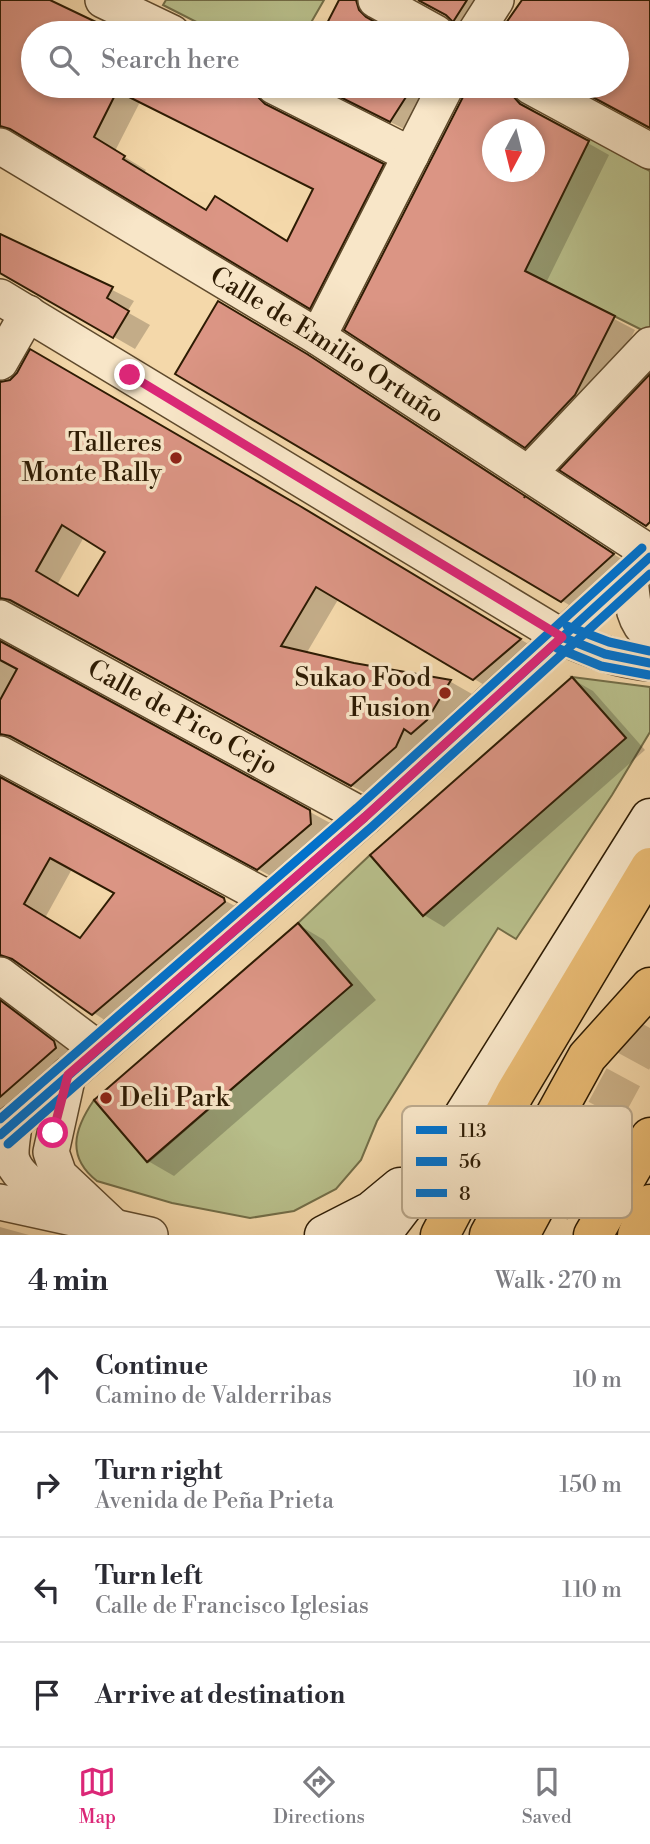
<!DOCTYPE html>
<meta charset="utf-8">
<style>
body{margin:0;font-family:"Libre Bodoni",serif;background:#f7f7f7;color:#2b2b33}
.compass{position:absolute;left:482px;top:119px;width:63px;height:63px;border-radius:50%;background:#fff;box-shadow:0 4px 10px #0003;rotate:187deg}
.stop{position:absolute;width:21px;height:21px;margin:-16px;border:5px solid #db2777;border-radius:50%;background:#fff}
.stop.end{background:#db2777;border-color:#fff;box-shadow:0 2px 7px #0008}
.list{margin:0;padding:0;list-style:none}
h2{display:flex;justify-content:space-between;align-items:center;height:91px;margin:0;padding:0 28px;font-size:30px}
h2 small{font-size:23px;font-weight:400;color:#7c7c81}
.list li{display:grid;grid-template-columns:46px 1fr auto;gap:21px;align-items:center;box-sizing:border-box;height:105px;padding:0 28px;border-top:2px solid #e1e1e2}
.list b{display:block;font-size:26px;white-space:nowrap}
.list p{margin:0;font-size:23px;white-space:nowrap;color:#7c7c81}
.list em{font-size:23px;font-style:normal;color:#7c7c81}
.icon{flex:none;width:38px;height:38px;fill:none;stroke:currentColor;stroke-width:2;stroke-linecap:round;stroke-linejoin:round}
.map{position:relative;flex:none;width:650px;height:1235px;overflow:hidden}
.search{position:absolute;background:#fff;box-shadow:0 4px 10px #0003;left:21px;right:21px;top:21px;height:77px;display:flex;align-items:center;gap:18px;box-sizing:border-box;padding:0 24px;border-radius:38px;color:#7c7c81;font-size:26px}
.sheet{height:511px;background:#fff}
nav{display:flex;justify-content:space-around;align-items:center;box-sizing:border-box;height:98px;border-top:2px solid #e1e1e2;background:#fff;font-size:19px;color:#7c7c81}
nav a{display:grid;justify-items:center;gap:4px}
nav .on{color:#db2777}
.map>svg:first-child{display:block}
.green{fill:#b8bf8b;stroke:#726d47;stroke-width:2}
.shadow{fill:#0003;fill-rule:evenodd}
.building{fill:#db9584;stroke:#2d1b03;stroke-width:2;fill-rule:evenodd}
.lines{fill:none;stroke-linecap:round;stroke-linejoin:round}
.highway-tunnel{stroke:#ccb289;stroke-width:38;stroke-dasharray:38 19;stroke-linecap:butt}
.street-casing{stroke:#5f4a2d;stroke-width:38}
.secondary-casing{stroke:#2d1b03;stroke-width:41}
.highway-casing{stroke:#2d1b03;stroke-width:41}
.street{stroke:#f8e6c8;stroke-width:35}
.secondary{stroke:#f8e6c8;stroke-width:38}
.highway{stroke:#eabc75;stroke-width:38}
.bus-1-casing{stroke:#f8e6c8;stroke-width:14}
.bus-2-casing{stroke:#f8e6c8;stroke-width:14}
.bus-3-casing{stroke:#f8e6c8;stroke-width:14}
.bus-1{stroke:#0072ce;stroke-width:9}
.bus-2{stroke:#0072ce;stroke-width:9}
.bus-3{stroke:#0072ce;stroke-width:9}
.route{stroke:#db2777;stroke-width:9}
.poi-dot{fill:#8f2418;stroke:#f8e6c8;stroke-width:2.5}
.labels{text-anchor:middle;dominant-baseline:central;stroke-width:7;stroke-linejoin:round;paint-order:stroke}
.street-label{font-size:26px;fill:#2d1b03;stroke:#f8e6c8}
.poi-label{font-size:26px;fill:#2d1b03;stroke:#f8e6c8;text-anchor:end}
.key{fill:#f8e6c8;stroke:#bba98d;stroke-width:2}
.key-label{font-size:19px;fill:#2d1b03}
</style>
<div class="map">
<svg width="650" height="1235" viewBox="0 0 650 1235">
<rect width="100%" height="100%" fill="#f4d8aa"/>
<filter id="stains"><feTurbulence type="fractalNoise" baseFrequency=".00286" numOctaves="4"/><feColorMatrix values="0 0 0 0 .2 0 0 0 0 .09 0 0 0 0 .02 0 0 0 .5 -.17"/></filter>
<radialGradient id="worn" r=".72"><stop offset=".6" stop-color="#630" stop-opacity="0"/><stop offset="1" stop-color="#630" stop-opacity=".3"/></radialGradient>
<g class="green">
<path d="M166 0H324L305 33H218L163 5Z"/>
<path d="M590 138 650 171V328L646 332 524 271Z"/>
<path d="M572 677 650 687V732L612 795 516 939 498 928 377 1121 361 1160 336 1189 294 1211 250 1218 172 1203 97 1181C66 1157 74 1129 94 1100L148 1162 351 985 298 923 370 855 423 916 625 738Z"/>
</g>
<g class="shadow">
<path d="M0 0H44L112 33H33V86H220L405 178 332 320 33 140 19 139 0 128ZM140 102 314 190 288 242 207 212 144 173 146 170 115 151Z"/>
<path d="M420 0H487L468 29Z"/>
<path d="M523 0H650V127L574 86H617V33H501Z"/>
<path d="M319 86H449L418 136Z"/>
<path d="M467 86H536L531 100 534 111 540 116 609 155 546 283 635 330 596 407 547 459 526 446 466 96ZM492 130H534V172H492Z"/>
<path d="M0 233 134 301 127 312 150 325 135 349 0 271Z"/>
<path d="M0 335 3 383 12 381 19 373 31 352 542 652 496 692 339 598 306 654 451 682 472 694 449 732 374 798 33 612 22 610 11 613 1 633 5 643 11 649 332 824 280 881 33 748 22 746 11 749 1 769 5 780 10 784 246 912 115 1027 25 967 14 969 3 998 9 1005 76 1056 0 1129ZM84 537 107 551 79 598 57 585ZM72 869 116 893 81 940 45 918Z"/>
<path d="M327 367 632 566 581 612 177 374Z"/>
<path d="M572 679 593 691 645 750 444 927 424 915Z"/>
<path d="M299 925 324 940 376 1000 174 1176 148 1161 96 1100Z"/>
<path d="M0 1227 29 1235H0Z"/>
</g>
<g class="building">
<path d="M0 0H50L119 33H33V86H254L257 96 265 104 384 164 310 309 10 129 0 126ZM117 91 313 189 287 241 215 196 206 210 123 159 125 156 94 137Z"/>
<path d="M339 0H356L359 10 366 17 395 33H322Z"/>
<path d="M418 0H467L453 22 446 15Z"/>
<path d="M522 0H650V128L572 86H617V33H499Z"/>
<path d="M318 86H413L390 122Z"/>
<path d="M466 86H510L513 96 520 104 589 141 525 271 615 316 575 395 525 448 344 330 464 95ZM493 130H535V172H493Z"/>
<path d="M0 234 113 287 107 298 129 311 113 338 0 273Z"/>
<path d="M218 301 307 354 525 496 524 498 525 496 614 554 561 602 175 374Z"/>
<path d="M30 349 300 506 521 639 473 680 316 587 281 646 354 663 451 680 427 720 411 734 404 729 396 747 351 786 10 600 0 598V382L10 380 17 373ZM62 525 105 552 78 596 36 571Z"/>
<path d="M650 374V522L646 526 559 470Z"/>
<path d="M0 641 310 810 311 824 257 870 10 736 0 734V700L17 669 0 660Z"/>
<path d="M572 677 626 738 423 916 370 855Z"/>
<path d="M0 777 224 898 225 902 92 1015 12 959 0 955ZM50 858 114 893 80 938 24 904Z"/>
<path d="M298 923 352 985 147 1162 94 1100Z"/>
<path d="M0 1000 54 1041 56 1048 0 1097Z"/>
</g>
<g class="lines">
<path class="highway-tunnel" d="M551 1211 650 1028"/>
<defs>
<g id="street">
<path d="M103 0 172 33"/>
<path d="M376 0 436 33"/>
<path d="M475 33 496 0"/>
<path d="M274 86 411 155"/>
<path d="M530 86 650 151"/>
<path id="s1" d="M0 146 318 337 650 553"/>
<path d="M0 297 562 637C591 650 618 660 650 663"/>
<path d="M318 337 446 86"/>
<path d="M0 362 28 313"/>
<path d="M529 473 650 345"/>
<path d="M630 577C632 598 632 621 650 635"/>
<path id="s2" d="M0 618 365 817"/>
<path d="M0 754 269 899"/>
<path d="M0 975 98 1049"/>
<path d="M68 1075 51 1152 59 1175 112 1225"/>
<path d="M14 1122C14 1132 9 1150 12 1160 19 1182 59 1204 80 1212"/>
<path d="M0 1135 365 817 650 557"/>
<path d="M0 1202 150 1235"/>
</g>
<g id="secondary">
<path d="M324 1235 371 1211 400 1187"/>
<path d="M381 1235 423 1180 650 818"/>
</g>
<g id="highway">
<path d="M440 1235 515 1093 650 867"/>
<path d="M489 1235 587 1057 650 987"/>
<path d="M520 1235 556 1168"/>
<path d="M593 1235 650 1137"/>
<path d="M637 1235 650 1204"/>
</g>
</defs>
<use href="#street" class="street-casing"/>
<use href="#secondary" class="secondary-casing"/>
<use href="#highway" class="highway-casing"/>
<use href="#street" class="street"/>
<use href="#secondary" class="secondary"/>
<use href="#highway" class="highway"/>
<defs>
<g id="bus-1">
<path d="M562 637 605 654 650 663"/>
<path d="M0 1135 365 817 650 557"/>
</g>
<g id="bus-2">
<path d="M557 648 601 666 649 675"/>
<path d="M8 1144 373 826 650 574"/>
</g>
<g id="bus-3">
<path d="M567 626 609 642 650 651"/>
<path d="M0 1119 357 808 642 548"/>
</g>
</defs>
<use href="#bus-1" class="bus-1-casing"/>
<use href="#bus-2" class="bus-2-casing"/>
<use href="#bus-3" class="bus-3-casing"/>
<use href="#bus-1" class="bus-1"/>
<use href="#bus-2" class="bus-2"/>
<use href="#bus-3" class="bus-3"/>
</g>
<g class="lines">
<path class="route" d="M53 1133 68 1075 365 817 562 637 130 375"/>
</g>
<g class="poi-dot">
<circle cx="176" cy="458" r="7"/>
<circle cx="445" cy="693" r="7"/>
<circle cx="106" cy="1098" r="7"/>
</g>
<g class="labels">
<g class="street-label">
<text stroke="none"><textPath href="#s1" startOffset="383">Calle de Emilio Ortuño</textPath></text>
<text stroke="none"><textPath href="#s2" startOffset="208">Calle de Pico Cejo</textPath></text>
</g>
<g class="poi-label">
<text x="162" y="443">Talleres<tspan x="162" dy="30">Monte Rally</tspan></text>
<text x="431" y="678">Sukao Food<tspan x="431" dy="30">Fusion</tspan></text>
<text x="120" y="1098" text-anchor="start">Deli Park</text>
</g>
</g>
<rect x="402" y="1106" width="230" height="112" rx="10" class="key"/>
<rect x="416" y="1126" width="31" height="8" fill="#0072ce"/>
<rect x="416" y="1157" width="31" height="9" fill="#0072ce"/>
<rect x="416" y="1189" width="31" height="8" fill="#0072ce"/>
<g class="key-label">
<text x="459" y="1137">113</text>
<text x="459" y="1168">56</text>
<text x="459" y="1200">8</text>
</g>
<rect width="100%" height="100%" filter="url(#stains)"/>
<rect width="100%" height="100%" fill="url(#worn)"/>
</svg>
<svg class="compass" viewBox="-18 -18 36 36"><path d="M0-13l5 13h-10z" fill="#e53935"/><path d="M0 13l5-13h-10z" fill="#7c7c81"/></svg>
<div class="stop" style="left:53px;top:1133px"></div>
<div class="stop end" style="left:130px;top:375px"></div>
<div class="search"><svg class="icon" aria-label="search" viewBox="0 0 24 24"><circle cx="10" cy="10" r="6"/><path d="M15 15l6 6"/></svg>Search here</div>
</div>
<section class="sheet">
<h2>4 min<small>Walk · 270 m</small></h2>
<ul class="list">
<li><svg class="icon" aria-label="ahead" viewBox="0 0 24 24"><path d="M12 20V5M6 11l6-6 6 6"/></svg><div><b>Continue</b><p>Camino de Valderribas</p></div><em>10 m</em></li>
<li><svg class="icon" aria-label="right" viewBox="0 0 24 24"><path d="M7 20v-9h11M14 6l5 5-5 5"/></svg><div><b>Turn right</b><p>Avenida de Peña Prieta</p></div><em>150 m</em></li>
<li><svg class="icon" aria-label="left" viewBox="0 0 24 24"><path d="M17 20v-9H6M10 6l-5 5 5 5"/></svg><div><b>Turn left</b><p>Calle de Francisco Iglesias</p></div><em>110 m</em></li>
<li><svg class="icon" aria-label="arrive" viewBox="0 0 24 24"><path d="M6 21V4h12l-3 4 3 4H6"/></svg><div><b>Arrive at destination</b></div></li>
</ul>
</section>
<nav>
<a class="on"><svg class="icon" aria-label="map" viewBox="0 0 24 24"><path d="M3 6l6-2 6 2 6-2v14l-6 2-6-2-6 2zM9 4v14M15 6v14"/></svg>Map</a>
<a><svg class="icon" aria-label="directions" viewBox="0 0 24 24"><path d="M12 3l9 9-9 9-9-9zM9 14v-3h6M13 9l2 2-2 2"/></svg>Directions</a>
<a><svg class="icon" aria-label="saved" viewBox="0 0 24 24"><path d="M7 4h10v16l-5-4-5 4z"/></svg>Saved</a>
</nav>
